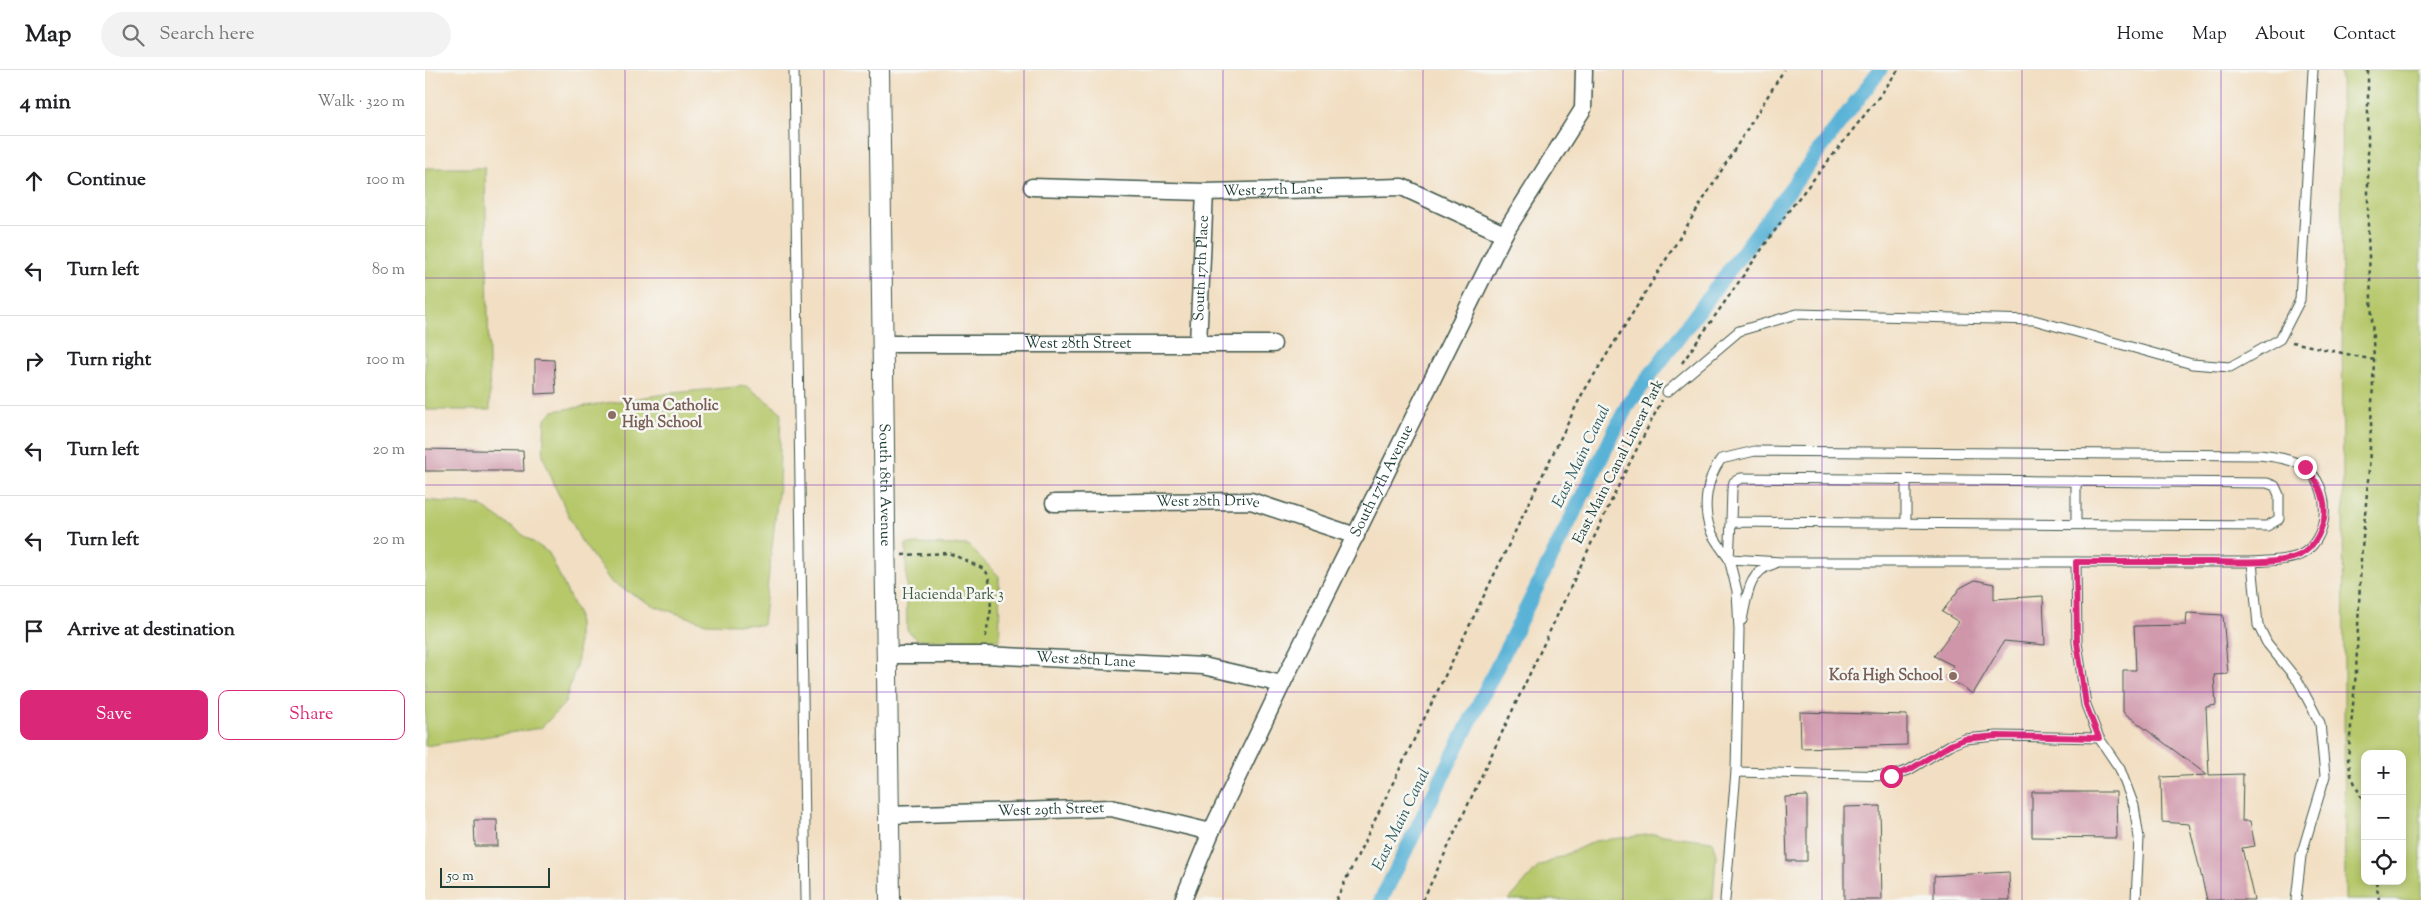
<!DOCTYPE html>
<meta charset="utf-8">
<style>
body{margin:0;font-family:"Sorts Mill Goudy",serif;background:#f2f2f2;color:#202124}
.controls{position:absolute;right:15px;bottom:15px;display:grid;overflow:hidden;border-radius:10px;box-shadow:0 2px 8px #0003}
.controls button{width:45px;height:45px;display:grid;place-items:center;padding:0;border:0;border-bottom:1px solid #e0e0e0;background:#fff;color:#202124;font:25px sans-serif}
.scale{position:absolute;left:15px;bottom:12px;width:110px;box-sizing:border-box;padding-left:5px;border:2px solid #1f3d34;border-top:0;font-size:14px;line-height:18px;white-space:nowrap;color:#1f3d34;-webkit-text-stroke:4px #f6f6f2;paint-order:stroke}
.stop{position:absolute;width:15px;height:15px;margin:-11px;border:4px solid #db2777;border-radius:50%;background:#fff}
.stop.end{background:#db2777;border-color:#fff;box-shadow:0 1px 5px #0008}
.list{margin:0;padding:0;list-style:none}
h2{display:flex;justify-content:space-between;align-items:center;height:65px;margin:0;padding:0 20px;font-size:21px}
h2 small{font-size:16px;font-weight:400;color:#757577}
.list li{display:grid;grid-template-columns:32px 1fr auto;gap:15px;align-items:center;box-sizing:border-box;height:90px;padding:0 20px;border-top:1px solid #e0e0e0}
.list b{display:block;font-size:19px;white-space:nowrap}
.list em{font-size:16px;font-style:normal;color:#757577}
.actions{display:flex;gap:10px;padding:15px 20px}
.actions a{flex:1;padding:11px 0;border:1px solid #db2777;border-radius:10px;text-align:center;font-size:18px;color:#db2777}
.actions .main{background:#db2777;color:#fff}
.icon{flex:none;width:28px;height:28px;fill:none;stroke:currentColor;stroke-width:2;stroke-linecap:round;stroke-linejoin:round}
.map{position:relative;flex:none;width:1996px;height:830px;overflow:hidden}
header{display:flex;align-items:center;gap:30px;box-sizing:border-box;height:70px;padding:0 25px;background:#fff;border-bottom:1px solid #e0e0e0}
header strong{font-size:24px}
nav{display:flex;gap:28px;margin-inline-start:auto;font-size:18px}
.search{width:350px;height:45px;background:#f2f2f2;display:flex;align-items:center;gap:12px;box-sizing:border-box;padding:0 18px;border-radius:28px;color:#757577;font-size:19px}
main{display:flex}
aside{flex:1;background:#fff}
.map>svg:first-child{display:block}
.green{fill:#b6c86b;stroke:#6a8250;fill-rule:evenodd}
.lines{fill:none;stroke-linecap:round;stroke-linejoin:round}
.canal{stroke:#5ab3d7;stroke-width:15}
.building{fill:#cf96aa}
.service-casing{stroke:#3f5549;stroke-width:11}
.minor-casing{stroke:#3f5549;stroke-width:19}
.tertiary-casing{stroke:#3f5549;stroke-width:22}
.path{stroke:#3f5549;stroke-width:2.5;stroke-dasharray:4 4;stroke-linecap:butt}
.service{stroke:#fff;stroke-width:9}
.minor{stroke:#fff;stroke-width:16}
.tertiary{stroke:#fff;stroke-width:20}
.route{stroke:#db2777;stroke-width:6}
.grid{fill:none;stroke:#7b2cbf;stroke-width:1;stroke-opacity:0.55}
.education-dot{fill:#8d6e63;stroke:#f6f6f2;stroke-width:2}
.labels{text-anchor:middle;dominant-baseline:central;stroke-width:5;stroke-linejoin:round;paint-order:stroke}
.street-label{font-size:15px;fill:#1f3d34;stroke:#f6f6f2}
.education-label{font-size:15px;font-weight:bold;fill:#785e54;stroke:#f6f6f2;text-anchor:start}
.park-label{font-size:15px;fill:#3d593f;stroke:#f6f6f2}
.water-label{font-size:16px;font-style:italic;fill:#2e5a5d;stroke:#f6f6f2}
</style>
<header>
<strong>Map</strong>
<div class="search"><svg class="icon" aria-label="search" viewBox="0 0 24 24"><circle cx="10" cy="10" r="6"/><path d="M15 15l6 6"/></svg>Search here</div>
<nav><a>Home</a><a>Map</a><a>About</a><a>Contact</a></nav>
</header>
<main>
<aside>
<h2>4 min<small>Walk · 320 m</small></h2>
<ul class="list">
<li><svg class="icon" aria-label="ahead" viewBox="0 0 24 24"><path d="M12 20V5M6 11l6-6 6 6"/></svg><div><b>Continue</b></div><em>100 m</em></li>
<li><svg class="icon" aria-label="left" viewBox="0 0 24 24"><path d="M17 20v-9H6M10 6l-5 5 5 5"/></svg><div><b>Turn left</b></div><em>80 m</em></li>
<li><svg class="icon" aria-label="right" viewBox="0 0 24 24"><path d="M7 20v-9h11M14 6l5 5-5 5"/></svg><div><b>Turn right</b></div><em>100 m</em></li>
<li><svg class="icon" aria-label="left" viewBox="0 0 24 24"><path d="M17 20v-9H6M10 6l-5 5 5 5"/></svg><div><b>Turn left</b></div><em>20 m</em></li>
<li><svg class="icon" aria-label="left" viewBox="0 0 24 24"><path d="M17 20v-9H6M10 6l-5 5 5 5"/></svg><div><b>Turn left</b></div><em>20 m</em></li>
<li><svg class="icon" aria-label="arrive" viewBox="0 0 24 24"><path d="M6 21V4h12l-3 4 3 4H6"/></svg><div><b>Arrive at destination</b></div></li>
</ul>
<div class="actions"><a class="main">Save</a><a>Share</a></div>
</aside>
<div class="map">
<svg width="1996" height="830" viewBox="0 0 1996 830">
<rect width="100%" height="100%" fill="#f6f6f2"/>
<filter id="ink" filterUnits="userSpaceOnUse"><feTurbulence type="fractalNoise" baseFrequency=".02" numOctaves="2"/><feDisplacementMap in="SourceGraphic" scale="10" xChannelSelector="R" yChannelSelector="G"/><feConvolveMatrix kernelMatrix="1 2 1 2 8 2 1 2 1" color-interpolation-filters="sRGB"/></filter>
<filter id="wash" filterUnits="userSpaceOnUse"><feTurbulence type="fractalNoise" baseFrequency=".0096" numOctaves="4" result="noise"/><feDisplacementMap in="SourceGraphic" scale="20" xChannelSelector="R" yChannelSelector="G"/><feGaussianBlur stdDeviation="1.12" result="paint"/><feColorMatrix in="noise" values="0 0 0 0 0 0 0 0 0 0 0 0 0 0 0 0 0 1.4 0 .05"/><feComposite in="paint" operator="in"/></filter>
<g filter="url(#wash)">
<rect width="100%" height="100%" fill="#f2dfc3"/>
<g class="green">
<path d="M1916 0H1996V830H1920ZM1940 684H1977V811H1940Z"/>
<path d="M0 98H60L65 340H0Z"/>
<path d="M322 316 356 342 354 415 338 555 281 553 229 536 186 512 155 469 131 419 118 386 120 349 128 341 247 323Z"/>
<path d="M0 430 55 435 124 483 153 545V589L140 633 116 658 0 676Z"/>
<path d="M481 474 543 475 574 506 575 570H493L482 560Z"/>
<path d="M1230 764 1287 771 1291 785 1288 830H1084L1113 797 1170 771Z"/>
</g>
<g class="lines">
<path class="canal" d="M956 830 1202 336 1455 0"/>
</g>
<g id="blocks">
<g class="building">
<path d="M110 289 129 290 131 323 110 324Z"/>
<path d="M0 379 98 381 99 401H0Z"/>
<path d="M1550 510 1569 514V529L1618 526 1620 575 1579 571 1548 624 1520 606 1529 596 1509 586 1534 552 1517 542 1535 518Z"/>
<path d="M1762 543 1798 545 1803 604 1789 605 1791 635 1781 637 1784 705 1818 704 1817 751H1825L1830 776 1817 778 1829 830H1782L1764 754 1737 752 1736 707 1782 705 1698 642V600H1711L1709 556 1761 555Z"/>
<path d="M1375 642 1482 645V675L1376 678Z"/>
<path d="M1607 722H1691L1692 768 1607 767Z"/>
<path d="M1382 726V791H1362L1360 727Z"/>
<path d="M1455 736 1457 830H1419V737Z"/>
<path d="M49 750H72L73 776H50Z"/>
<path d="M1584 802 1585 830H1509V806Z"/>
</g>
</g>
</g>
<g filter="url(#ink)">
<use href="#blocks" fill-opacity="0" stroke="#3f5549" stroke-width="1"/>
<g class="lines">
<defs>
<g id="service">
<path d="M369 0 381 830"/>
<path d="M1242 322 1314 261 1372 244 1609 250 1767 294 1805 297 1855 269 1875 230 1888 0"/>
<path d="M1330 381 1834 385C1849 387 1866 388 1879 397 1908 415 1906 472 1873 486 1860 491 1842 491 1827 492H1357L1304 489C1298 480 1289 470 1285 459 1277 436 1282 408 1296 389Z"/>
<path d="M1481 453V410"/>
<path d="M1651 454V411"/>
<path d="M1651 492 1652 572 1661 635 1674 668 1695 699 1709 736 1714 768 1711 830"/>
<path d="M1827 492 1833 555 1842 573 1873 611 1895 653 1900 706 1876 786 1871 830"/>
<path d="M1317 550C1322 527 1323 501 1349 494"/>
<path d="M1311 702 1466 706 1484 700 1525 675 1540 669 1572 666 1674 668"/>
<path d="M1300 830 1311 702 1314 560 1312 521 1304 489 1306 452 1307 419 1309 412 1316 408 1842 413 1850 416 1854 425V449L1842 456 1306 452"/>
</g>
<g id="minor">
<path id="s1" d="M607 117 780 122 977 117 1079 164"/>
<path id="s2" d="M457 274H848"/>
<path id="s3" d="M773 274 780 122"/>
<path id="s4" d="M629 433 826 431 931 466"/>
<path id="s5" d="M462 585H561L778 596 857 614"/>
<path id="s6" d="M464 745 686 738 786 762"/>
<path id="s7" d="M758 830 786 762 857 614 1079 164 1158 39 1159 0"/>
</g>
<g id="tertiary">
<path id="s8" d="M454 0 465 830"/>
</g>
</defs>
<use href="#service" class="service-casing"/>
<use href="#minor" class="minor-casing"/>
<use href="#tertiary" class="tertiary-casing"/>
<g class="path">
<path d="M1867 272 1949 290"/>
<path d="M1257 293 1365 139 1457 23 1473 0"/>
<path d="M477 485 524 483 559 499 564 506 566 539 560 570"/>
<path d="M1940 736 1926 705 1923 689 1931 602 1936 489 1944 400 1949 290 1943 166V0"/>
<path d="M1951 811 1954 830"/>
<path d="M911 830 1156 326 1359 0"/>
<path d="M998 830 1199 404 1237 330"/>
</g>
<use href="#service" class="service"/>
<use href="#minor" class="minor"/>
<use href="#tertiary" class="tertiary"/>
</g>
</g>
<g class="lines" filter="url(#ink)">
<path class="route" d="M1466 706 1484 700 1525 675 1540 669 1572 666 1674 668 1661 635 1652 572 1651 492C1695 492 1740 492 1784 492 1806 492 1856 495 1875 485 1889 477 1896 463 1899 448 1902 428 1893 411 1880 397"/>
</g>
<path class="grid" d="M200 0V830M399 0V830M599 0V830M798 0V830M998 0V830M1198 0V830M1397 0V830M1597 0V830M1796 0V830M0 208H1996M0 415H1996M0 622H1996"/>
<g class="education-dot">
<circle cx="187" cy="345" r="5"/>
<circle cx="1528" cy="606" r="5"/>
</g>
<g class="labels">
<g class="street-label">
<text stroke="none"><textPath href="#s1" startOffset="241">West 27th Lane</textPath></text>
<text stroke="none"><textPath href="#s3" startOffset="76">South 17th Place</textPath></text>
<text stroke="none"><textPath href="#s2" startOffset="196">West 28th Street</textPath></text>
<text transform="translate(1194 392) rotate(-63)">East Main Canal Linear Park</text>
<text stroke="none"><textPath href="#s7" startOffset="464">South 17th Avenue</textPath></text>
<text stroke="none"><textPath href="#s8" startOffset="415">South 18th Avenue</textPath></text>
<text stroke="none"><textPath href="#s4" startOffset="154">West 28th Drive</textPath></text>
<text stroke="none"><textPath href="#s5" startOffset="199">West 28th Lane</textPath></text>
<text stroke="none"><textPath href="#s6" startOffset="162">West 29th Street</textPath></text>
</g>
<g class="education-label">
<text x="197" y="336">Yuma Catholic<tspan x="197" dy="17">High School</tspan></text>
<text x="1518" y="606" text-anchor="end">Kofa High School</text>
</g>
<g class="park-label">
<text x="528" y="525">Hacienda Park 3</text>
</g>
<g class="water-label">
<text transform="translate(1157 387) rotate(-64)">East Main Canal</text>
<text transform="translate(977 750) rotate(-64)">East Main Canal</text>
</g>
</g>
</svg>
<div class="controls">
<button>+</button>
<button>−</button>
<button><svg class="icon" aria-label="locate" viewBox="0 0 24 24"><circle cx="12" cy="12" r="6"/><path d="M12 2v4M12 18v4M2 12h4M18 12h4"/></svg></button>
</div>
<div class="scale">50 m</div>
<div class="stop" style="left:1466px;top:706px"></div>
<div class="stop end" style="left:1880px;top:397px"></div>
</div>
</main>
